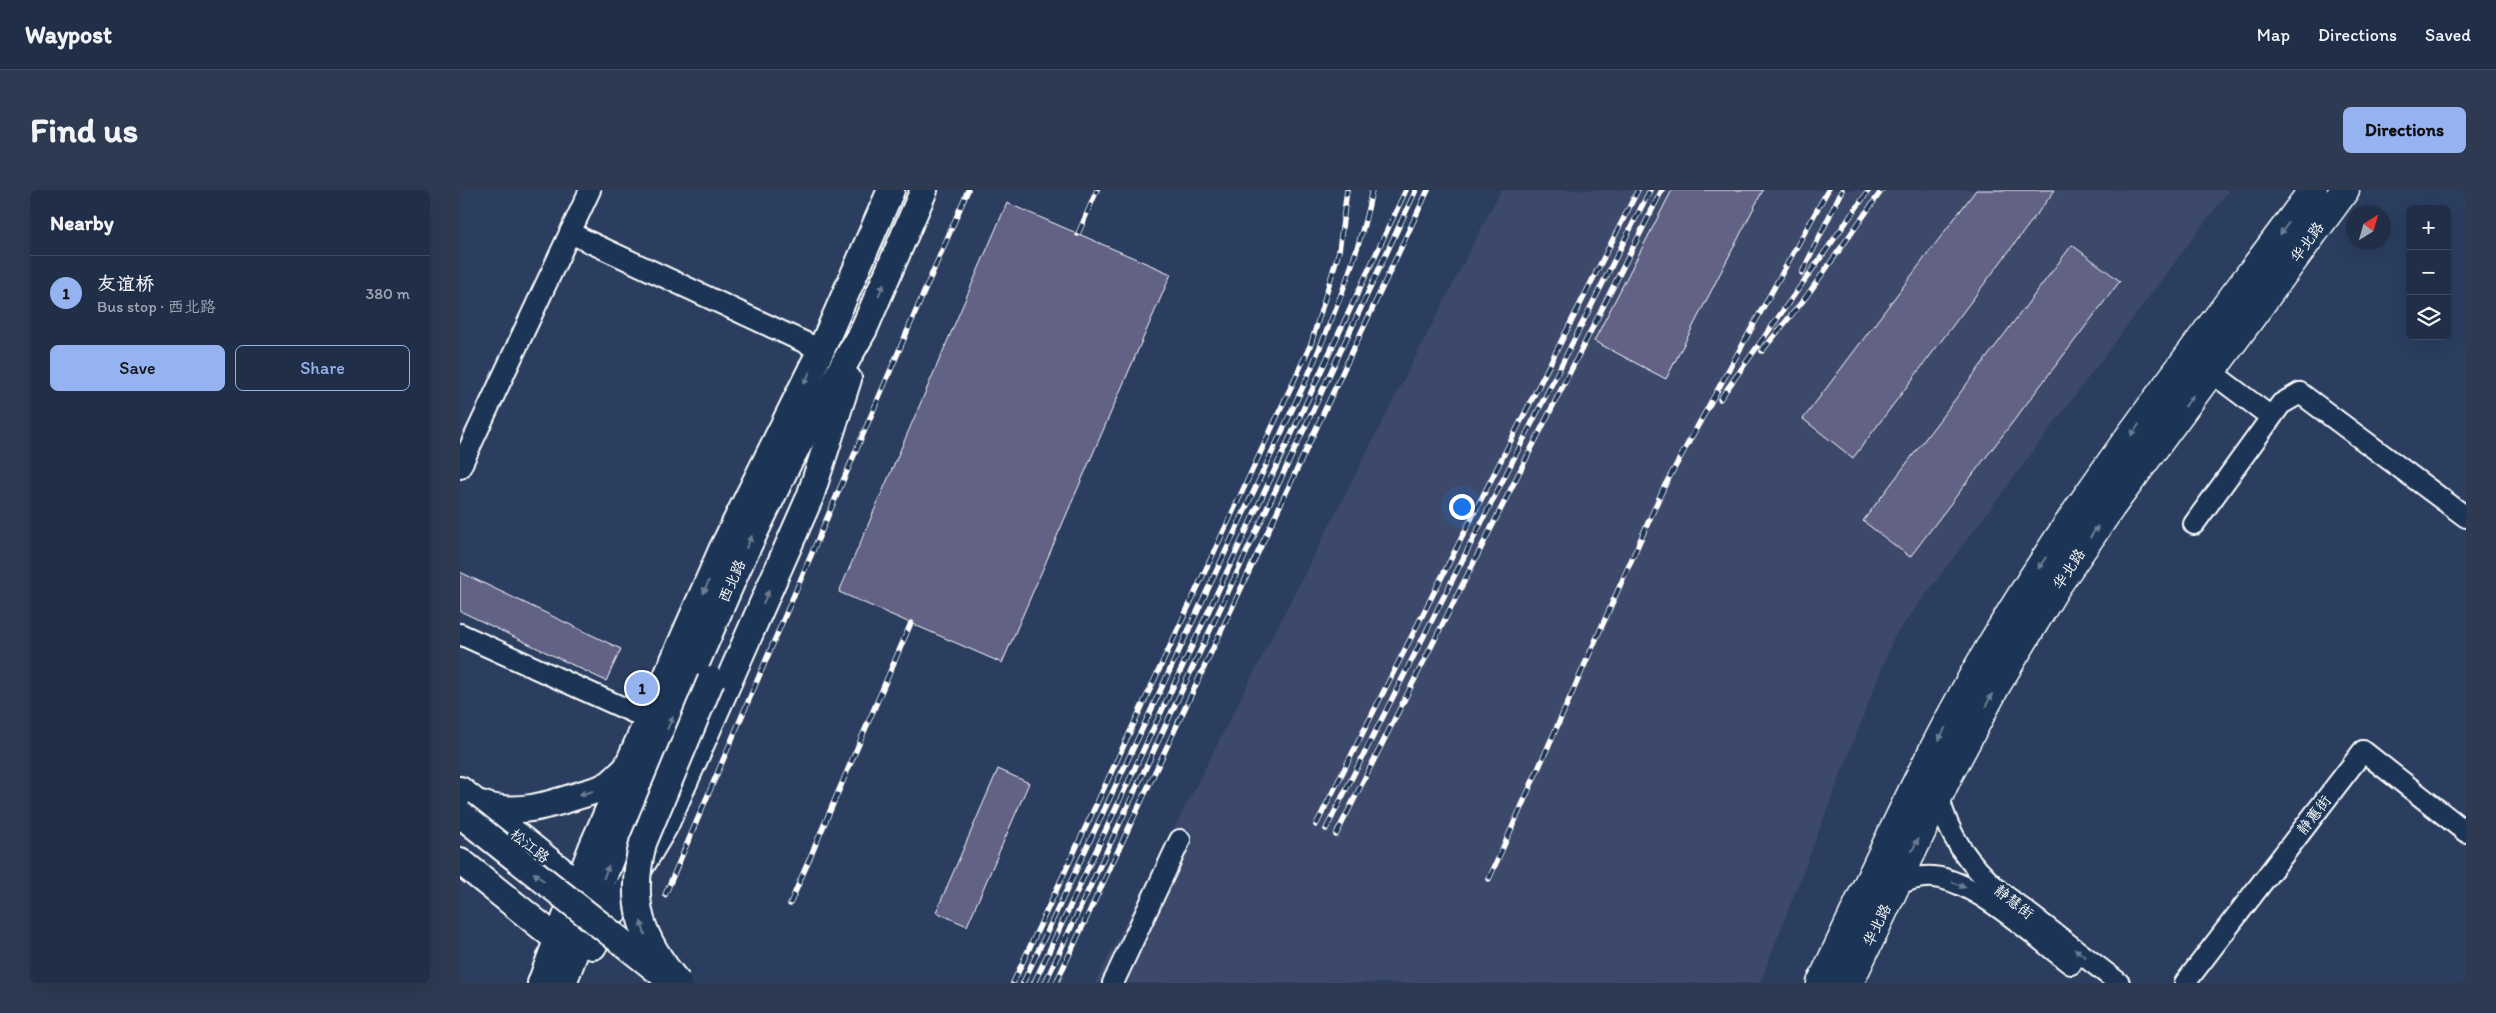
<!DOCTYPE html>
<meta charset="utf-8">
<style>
body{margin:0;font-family:Itim,"LXGW WenKai TC",sans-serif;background:#2d3a52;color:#f1f3f6}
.controls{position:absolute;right:15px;top:15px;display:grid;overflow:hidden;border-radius:8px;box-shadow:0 5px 20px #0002}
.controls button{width:45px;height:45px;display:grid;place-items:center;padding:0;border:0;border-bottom:1px solid #3d4a60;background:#202e48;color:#f1f3f6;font:25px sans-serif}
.compass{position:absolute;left:1886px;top:15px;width:45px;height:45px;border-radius:50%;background:#202e48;box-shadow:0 5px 20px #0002;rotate:37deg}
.you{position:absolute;left:1001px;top:316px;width:18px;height:18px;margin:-12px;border:4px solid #fff;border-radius:50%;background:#1a73e8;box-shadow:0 0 0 8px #1a73e833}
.badge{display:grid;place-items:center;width:32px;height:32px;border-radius:50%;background:#95b2f1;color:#111;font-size:16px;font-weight:700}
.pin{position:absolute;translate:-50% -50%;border:2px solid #fff;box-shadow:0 1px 5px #0006}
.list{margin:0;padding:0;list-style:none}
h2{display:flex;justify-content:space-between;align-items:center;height:65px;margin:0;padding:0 20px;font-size:21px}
h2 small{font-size:16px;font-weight:400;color:#a2a8b4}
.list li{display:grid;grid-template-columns:32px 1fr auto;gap:15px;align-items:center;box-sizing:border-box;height:75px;padding:0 20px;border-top:1px solid #3d4a60}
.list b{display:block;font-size:19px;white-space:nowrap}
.list p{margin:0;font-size:16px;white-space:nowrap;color:#a2a8b4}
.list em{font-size:16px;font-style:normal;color:#a2a8b4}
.actions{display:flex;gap:10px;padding:15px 20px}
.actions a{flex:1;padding:11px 0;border:1px solid #95b2f1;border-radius:8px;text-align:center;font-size:18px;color:#95b2f1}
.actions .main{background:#95b2f1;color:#111}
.icon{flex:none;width:28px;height:28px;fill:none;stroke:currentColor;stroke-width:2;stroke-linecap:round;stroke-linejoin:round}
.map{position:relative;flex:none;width:2006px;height:793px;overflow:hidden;border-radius:8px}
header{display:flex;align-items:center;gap:30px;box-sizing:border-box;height:70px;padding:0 25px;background:#202e48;border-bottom:1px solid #3d4a60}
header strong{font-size:24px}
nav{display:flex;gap:28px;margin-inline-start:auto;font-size:18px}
.intro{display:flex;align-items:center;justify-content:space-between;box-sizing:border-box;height:120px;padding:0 30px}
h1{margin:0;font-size:35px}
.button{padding:12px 22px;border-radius:8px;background:#95b2f1;color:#111;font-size:18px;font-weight:700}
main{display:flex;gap:30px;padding:0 30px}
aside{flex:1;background:#202e48;border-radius:8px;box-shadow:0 5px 20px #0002}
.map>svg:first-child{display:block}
.built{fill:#3c496b}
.building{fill:#626286;stroke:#fff}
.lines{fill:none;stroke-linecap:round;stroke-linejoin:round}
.minor-casing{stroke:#fff;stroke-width:24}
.major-casing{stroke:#fff;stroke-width:30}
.highway-casing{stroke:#fff;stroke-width:31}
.minor{stroke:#1d3557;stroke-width:20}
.major{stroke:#1d3557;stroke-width:26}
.highway{stroke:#1d3557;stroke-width:28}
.rail-casing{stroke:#fff;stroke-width:5.5}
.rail{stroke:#1d3557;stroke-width:4;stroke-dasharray:11;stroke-linecap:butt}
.major-bridge-casing{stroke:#fff;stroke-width:30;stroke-linecap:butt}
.major-bridge{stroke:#1d3557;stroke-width:26}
.oneway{fill:#6c7c92}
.labels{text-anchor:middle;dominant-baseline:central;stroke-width:5;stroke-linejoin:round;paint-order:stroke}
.street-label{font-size:15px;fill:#fff;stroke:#1d3557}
</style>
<header>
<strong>Waypost</strong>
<nav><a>Map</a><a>Directions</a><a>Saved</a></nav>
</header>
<div class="intro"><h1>Find us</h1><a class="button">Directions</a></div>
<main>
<aside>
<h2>Nearby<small></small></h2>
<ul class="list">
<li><span class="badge">1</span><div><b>友谊桥</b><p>Bus stop · 西北路</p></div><em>380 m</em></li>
</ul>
<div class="actions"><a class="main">Save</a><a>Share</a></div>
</aside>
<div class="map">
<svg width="2006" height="793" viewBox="0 0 2006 793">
<rect width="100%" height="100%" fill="#2b3e60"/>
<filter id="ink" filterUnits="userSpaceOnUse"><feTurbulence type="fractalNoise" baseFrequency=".02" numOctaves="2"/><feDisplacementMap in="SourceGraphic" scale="10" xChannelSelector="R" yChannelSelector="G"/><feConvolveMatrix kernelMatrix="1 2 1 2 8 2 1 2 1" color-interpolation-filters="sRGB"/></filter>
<g filter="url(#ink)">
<path class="built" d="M1041 0H1769L1434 447 1300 793H635Z"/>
<g class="building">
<path d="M1212 0H1303L1206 189 1134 151Z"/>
<path d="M1516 0H1595L1393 268 1343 229Z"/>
<path d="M547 13 711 84 542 473 379 402Z"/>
<path d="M1612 55 1660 91 1450 367 1403 331Z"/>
<path d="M0 382 161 459 146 491 0 421Z"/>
<path d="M538 579 569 593 507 736 476 722Z"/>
</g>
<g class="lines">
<defs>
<g id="minor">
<path d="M110 43 361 160"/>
<path d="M1751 182 1811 227"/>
<path d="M0 278 130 0"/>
<path d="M1734 334 1821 214 1840 203 2006 327"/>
<path d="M0 444 188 529"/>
<path d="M1479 607C1488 646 1509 674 1539 701L1659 793"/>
<path d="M1436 695C1448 690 1459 686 1473 687 1515 690 1577 748 1611 774"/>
<path d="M653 793 720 650"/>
<path d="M1725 793 1903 561 2006 642"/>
</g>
<g id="major">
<path d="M0 600 118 694 121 710"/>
<path d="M21 614C61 629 101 610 140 599L150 594 166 579"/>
<path d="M0 671 97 749 112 742"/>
<path d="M133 756 205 635 350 307 388 189"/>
<path d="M81 793 132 658 262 360 361 160 431 0"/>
<path d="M103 793 151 667 282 368 329 271 404 139 464 0"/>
</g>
<g id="highway">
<path d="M1361 793C1411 689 1458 582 1516 481 1613 311 1737 157 1853 0"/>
<path d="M1389 793 1489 584 1537 494 1596 397 1651 317 1885 0"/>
</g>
</defs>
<use href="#minor" class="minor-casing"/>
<use href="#major" class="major-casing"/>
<use href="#highway" class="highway-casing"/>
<use href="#minor" class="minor"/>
<use href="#major" class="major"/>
<use href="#highway" class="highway"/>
<defs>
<g id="rail">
<path d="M618 44 637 0"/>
<path d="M1342 83 1382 0"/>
<path d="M1302 161 1346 107 1422 0"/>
<path d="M1260 209 1409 0"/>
<path d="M856 635 1178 0"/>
<path d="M866 639 1190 0"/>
<path d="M876 645 1202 0"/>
<path d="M1029 689 1204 297 1368 0"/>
<path d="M205 705 508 0"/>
<path d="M330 714 451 433"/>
<path d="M553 793 851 154 879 61 887 0"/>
<path d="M563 793 847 188C873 127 899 66 912 0"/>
<path d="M574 793 946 0"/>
<path d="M585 793 956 0"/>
<path d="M596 793 968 0"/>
</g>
</defs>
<use href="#rail" class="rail-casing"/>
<use href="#rail" class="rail"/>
<defs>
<g id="major-bridge">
<path d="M0 624 201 783"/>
<path d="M218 793C180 748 168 712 183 653L251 490"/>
</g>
</defs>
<use href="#major-bridge" class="major-bridge-casing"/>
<use href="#major-bridge" class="major-bridge"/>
</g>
<defs><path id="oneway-solid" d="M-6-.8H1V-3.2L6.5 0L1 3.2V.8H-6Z" transform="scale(1.25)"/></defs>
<g class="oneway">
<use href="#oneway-solid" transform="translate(1824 39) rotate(126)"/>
<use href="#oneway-solid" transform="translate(421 100) rotate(-67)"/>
<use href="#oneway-solid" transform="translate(347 188) rotate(116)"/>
<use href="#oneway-solid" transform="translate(1729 211) rotate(-54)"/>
<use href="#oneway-solid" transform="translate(1675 240) rotate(126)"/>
<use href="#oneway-solid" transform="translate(1634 342) rotate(-55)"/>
<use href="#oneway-solid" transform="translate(289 352) rotate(-65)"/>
<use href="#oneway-solid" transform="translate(1582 373) rotate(124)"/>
<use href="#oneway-solid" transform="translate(246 397) rotate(114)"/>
<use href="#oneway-solid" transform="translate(306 407) rotate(-66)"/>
<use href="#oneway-solid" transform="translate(1529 510) rotate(-62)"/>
<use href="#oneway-solid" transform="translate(210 533) rotate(-67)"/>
<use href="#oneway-solid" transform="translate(1482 544) rotate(118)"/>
<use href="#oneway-solid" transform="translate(126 603) rotate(164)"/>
<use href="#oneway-solid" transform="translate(1455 655) rotate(-64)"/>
<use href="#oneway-solid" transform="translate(146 682) rotate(-69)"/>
<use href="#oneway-solid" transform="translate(79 687) rotate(-142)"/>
<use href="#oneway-solid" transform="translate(1499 695) rotate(22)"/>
<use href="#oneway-solid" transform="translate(183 738) rotate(-109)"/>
<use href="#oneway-solid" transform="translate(1620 763) rotate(-143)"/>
</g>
</g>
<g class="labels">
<g class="street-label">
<text transform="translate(1847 52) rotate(-54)">华北路</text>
<text transform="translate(1609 379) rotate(-56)">华北路</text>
<text transform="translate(272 391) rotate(-66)">西北路</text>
<text transform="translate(1854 625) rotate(-52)">静蕙街</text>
<text transform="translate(70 656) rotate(38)">松江路</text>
<text transform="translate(1554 712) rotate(38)">静慧街</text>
<text transform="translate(1417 735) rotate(-64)">华北路</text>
</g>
</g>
</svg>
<div class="controls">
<button>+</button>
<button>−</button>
<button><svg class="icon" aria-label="layers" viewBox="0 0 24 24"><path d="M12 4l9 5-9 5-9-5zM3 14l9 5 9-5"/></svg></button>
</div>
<svg class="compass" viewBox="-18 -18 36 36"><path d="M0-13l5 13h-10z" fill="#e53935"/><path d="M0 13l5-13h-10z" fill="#a2a8b4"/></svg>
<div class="you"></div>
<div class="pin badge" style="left:182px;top:498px">1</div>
</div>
</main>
